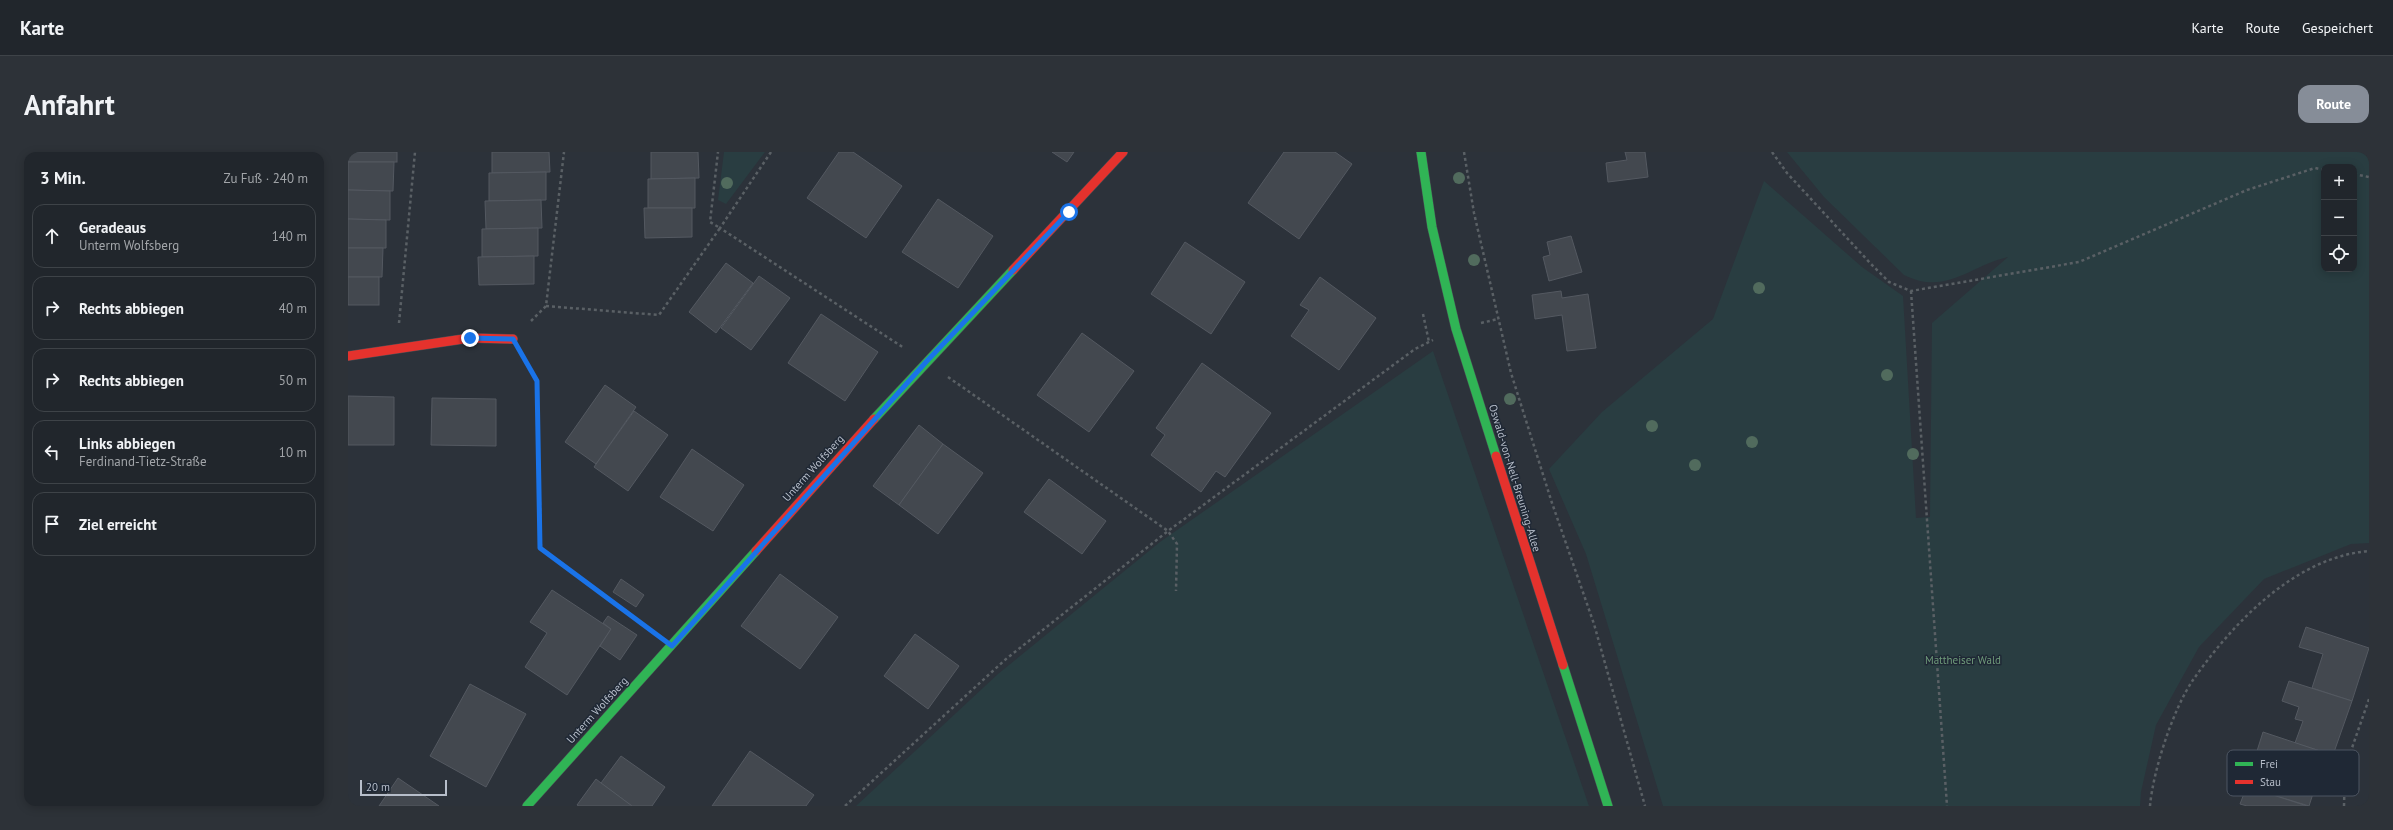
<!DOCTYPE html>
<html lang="de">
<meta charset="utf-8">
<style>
body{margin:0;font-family:"PT Sans",sans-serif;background:#2d3238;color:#f1f3f6}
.controls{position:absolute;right:12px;top:12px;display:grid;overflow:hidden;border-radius:8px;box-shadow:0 2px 10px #0003}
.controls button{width:36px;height:36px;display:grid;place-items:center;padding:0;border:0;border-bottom:1px solid #3e4348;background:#21262c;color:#f1f3f6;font:20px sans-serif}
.scale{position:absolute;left:12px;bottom:10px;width:87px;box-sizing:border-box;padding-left:4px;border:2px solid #b7beca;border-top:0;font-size:11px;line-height:14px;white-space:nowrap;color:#b7beca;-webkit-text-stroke:3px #1f2835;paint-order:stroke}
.stop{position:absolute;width:12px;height:12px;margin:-9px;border:3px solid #1a73e8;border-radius:50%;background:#fff}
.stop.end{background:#1a73e8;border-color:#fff;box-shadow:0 1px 4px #0008}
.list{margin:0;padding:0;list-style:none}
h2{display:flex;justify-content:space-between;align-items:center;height:52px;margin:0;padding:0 16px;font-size:17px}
h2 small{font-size:13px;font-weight:400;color:#a2a5a9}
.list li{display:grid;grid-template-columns:26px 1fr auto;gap:12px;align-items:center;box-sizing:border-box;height:64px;margin:0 8px 8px;padding:0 8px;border:1px solid #3e4348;border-radius:12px}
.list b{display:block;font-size:15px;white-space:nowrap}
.list p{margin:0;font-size:13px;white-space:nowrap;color:#a2a5a9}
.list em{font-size:13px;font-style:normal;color:#a2a5a9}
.icon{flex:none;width:22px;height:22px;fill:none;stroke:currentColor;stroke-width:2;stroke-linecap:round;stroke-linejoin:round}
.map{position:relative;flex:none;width:2021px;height:654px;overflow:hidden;border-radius:12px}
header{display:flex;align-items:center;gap:24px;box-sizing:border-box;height:56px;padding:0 20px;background:#21262c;border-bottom:1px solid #3e4348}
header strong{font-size:19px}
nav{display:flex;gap:22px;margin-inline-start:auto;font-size:14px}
.intro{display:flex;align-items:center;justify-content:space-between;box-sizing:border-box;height:96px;padding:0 24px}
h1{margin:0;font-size:28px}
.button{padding:10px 18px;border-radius:12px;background:#868d98;color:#fff;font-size:14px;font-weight:700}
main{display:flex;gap:24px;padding:0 24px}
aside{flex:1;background:#21262c;border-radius:12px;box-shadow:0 2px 10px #0003}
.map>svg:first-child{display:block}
.green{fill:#293d41;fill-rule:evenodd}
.building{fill:#43484f;stroke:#545961}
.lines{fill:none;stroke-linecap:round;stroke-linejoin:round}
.fast-casing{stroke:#4a4e54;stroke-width:10}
.jam-casing{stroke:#4a4e54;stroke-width:10}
.path{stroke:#5a6065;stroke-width:2.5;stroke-dasharray:3 3;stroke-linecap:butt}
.fast{stroke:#30b455;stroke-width:9}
.jam{stroke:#e5322d;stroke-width:9}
.tree{fill:#516b5d}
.route{stroke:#1a73e8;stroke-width:5}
.labels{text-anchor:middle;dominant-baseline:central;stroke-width:3;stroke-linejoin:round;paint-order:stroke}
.street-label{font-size:11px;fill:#b7beca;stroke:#1f2835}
.park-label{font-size:11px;fill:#6f9a7a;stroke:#1f2835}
.key{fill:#1f2835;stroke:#4d5562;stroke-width:1}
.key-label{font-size:11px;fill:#b7beca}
</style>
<header>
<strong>Karte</strong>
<nav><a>Karte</a><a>Route</a><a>Gespeichert</a></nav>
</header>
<div class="intro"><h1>Anfahrt</h1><a class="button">Route</a></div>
<main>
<aside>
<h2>3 Min.<small>Zu Fuß · 240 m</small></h2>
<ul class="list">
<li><svg class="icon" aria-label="ahead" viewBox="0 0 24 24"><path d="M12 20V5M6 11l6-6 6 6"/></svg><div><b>Geradeaus</b><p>Unterm Wolfsberg</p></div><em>140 m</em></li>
<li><svg class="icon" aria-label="right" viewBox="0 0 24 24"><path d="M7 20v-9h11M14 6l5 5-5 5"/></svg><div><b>Rechts abbiegen</b></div><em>40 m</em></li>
<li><svg class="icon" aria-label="right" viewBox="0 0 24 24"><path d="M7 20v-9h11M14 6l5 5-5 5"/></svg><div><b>Rechts abbiegen</b></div><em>50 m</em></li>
<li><svg class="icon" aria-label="left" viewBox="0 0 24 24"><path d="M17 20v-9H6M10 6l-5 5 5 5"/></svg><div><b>Links abbiegen</b><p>Ferdinand-Tietz-Straße</p></div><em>10 m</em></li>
<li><svg class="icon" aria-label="arrive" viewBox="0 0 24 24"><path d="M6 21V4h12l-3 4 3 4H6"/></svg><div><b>Ziel erreicht</b></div></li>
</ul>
</aside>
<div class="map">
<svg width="2021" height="654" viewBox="0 0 2021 654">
<rect width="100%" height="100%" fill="#2c323a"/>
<g class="green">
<path d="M376 0H417L378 52 370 48Z"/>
<path d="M1439 0H2021V391L2003 392 1916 427 1851 495 1808 573 1793 640 1792 654H1315L1238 402 1201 317 1254 260 1365 167 1416 29 1514 115 1555 144 1568 366 1582 365 1584 171 1660 105C1621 114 1598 144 1556 123L1476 45ZM1976 15H2006V117H1976Z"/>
<path d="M1085 199 1241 654H508L650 522 812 390Z"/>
</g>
<g class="building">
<rect x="0" y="0" width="49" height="10"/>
<path d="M144 0H201L202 20 144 21Z"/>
<path d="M303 0H350L351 26 303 27Z"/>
<path d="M491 0H505L554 34 518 86 459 46Z"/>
<path d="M704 0H726L719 10Z"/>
<path d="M936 0H987L1004 12 951 87 900 51Z"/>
<path d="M1277 0H1297L1300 25 1260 30 1258 11 1279 8Z"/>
<path d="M0 10H46L45 39 0 38Z"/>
<path d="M198 20V48L141 49V21Z"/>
<path d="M347 26V56H300V27Z"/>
<path d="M0 38 42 39V68L0 67Z"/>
<path d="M590 47 645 84 610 136 554 100Z"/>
<path d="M193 48 194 76 138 77 137 49Z"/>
<path d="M296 56H344V85L297 86Z"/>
<path d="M0 67 38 68V96H0Z"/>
<path d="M190 76V104L134 105V77Z"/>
<path d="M1223 84 1234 120 1201 129 1195 105 1202 103 1199 90Z"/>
<path d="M837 90 897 130 863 182 803 142Z"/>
<path d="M0 96H35L34 125H0Z"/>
<path d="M186 104V132L131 133 130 105Z"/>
<path d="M378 111 405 131 368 181 341 160Z"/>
<path d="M411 124 442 146 403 198 373 176Z"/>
<rect x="0" y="125" width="31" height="28"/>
<path d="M972 125 1028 166 991 218 943 184 961 158 952 153Z"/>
<path d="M1213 139 1214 146 1240 142 1248 196 1219 199 1214 163 1187 167 1184 143Z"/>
<path d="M473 162 530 200 497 249 440 211Z"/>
<path d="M734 181 786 219 741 280 689 243Z"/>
<path d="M854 211 923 261 877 325 868 319 853 340 803 303 817 283 808 276Z"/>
<path d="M257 233 288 255 248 312 217 290Z"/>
<path d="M0 244 46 245V293H0Z"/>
<path d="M84 246 148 247V294L83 293Z"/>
<path d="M286 259 320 283 280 339 246 315Z"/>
<path d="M571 273 595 292 551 353 525 334Z"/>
<path d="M595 292 635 321 590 382 551 353Z"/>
<path d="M344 297 396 333 365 379 312 345Z"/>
<path d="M701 327 758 369 734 402 676 360Z"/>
<path d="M432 422 490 465 452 517 393 474Z"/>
<path d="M273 427 296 443 288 455 265 440Z"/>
<path d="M204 438 263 477 219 543 177 515 199 481 182 470Z"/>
<path d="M260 464 289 483 272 508 252 494 263 477 255 471Z"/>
<path d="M1958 475 2021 496 2004 549 1964 536 1975 502 1951 495Z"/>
<path d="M567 482 611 514 580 557 536 524Z"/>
<path d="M1941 529 2004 549 1985 603 1947 591 1955 569 1947 567 1951 555 1934 549Z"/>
<path d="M122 532 178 562 138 635 82 604Z"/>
<path d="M1915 580 1978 601 1961 654 1922 642 1934 607 1909 599Z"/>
<path d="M402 599 466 643 458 654H364Z"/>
<path d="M273 604 317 635 304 654H284L253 631Z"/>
<path d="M50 626 91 654H31Z"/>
<path d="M248 627 253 631 284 654H231L229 653Z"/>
<path d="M1899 634 1922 642 1959 654H1899L1892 652Z"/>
</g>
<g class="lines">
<defs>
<g id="fast">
<path d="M1073 0 1084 75 1108 177 1148 304"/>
<path d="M526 267 665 118"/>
<path d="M1215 513 1260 654"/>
<path d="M179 654 408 399"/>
</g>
<g id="jam">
<path d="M665 118 775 0"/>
<path d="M0 204 122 186 165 187"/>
<path d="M1148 304 1215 513"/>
<path d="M408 399 526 267"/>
</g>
</defs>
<use href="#fast" class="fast-casing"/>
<use href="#jam" class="jam-casing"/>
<g class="path">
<path d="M423 0 372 76 556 196"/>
<path d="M1116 0 1126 61 1163 221 1204 351 1246 472 1297 654"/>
<path d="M1424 0 1439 21 1523 112 1541 130 1563 139 1731 110 1899 38 1967 16 1976 18"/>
<path d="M2006 22 2021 25"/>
<path d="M1563 139 1599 654"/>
<path d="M198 154 311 163 372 76 362 70 370 0"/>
<path d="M1075 162 1081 190"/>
<path d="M183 169 198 154 216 0"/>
<path d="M51 171 67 0"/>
<path d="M1133 171 1150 167"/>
<path d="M178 209 189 229 193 396 303 478"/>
<path d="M600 225 820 379 829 392 828 439"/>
<path d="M497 654 658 507 820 379 1067 197 1085 188"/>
<path d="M1802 654C1805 619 1825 557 1845 528 1885 471 1947 405 2021 399"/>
<path d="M1996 654 1997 616 2021 547"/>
</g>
<use href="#fast" class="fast"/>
<use href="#jam" class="jam"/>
</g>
<g class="tree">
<circle cx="1111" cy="26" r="6"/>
<circle cx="379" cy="31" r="6"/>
<circle cx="1126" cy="108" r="6"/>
<circle cx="1411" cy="136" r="6"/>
<circle cx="1539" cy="223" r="6"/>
<circle cx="1162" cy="247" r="6"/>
<circle cx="1304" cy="274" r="6"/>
<circle cx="1404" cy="290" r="6"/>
<circle cx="1565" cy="302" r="6"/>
<circle cx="1347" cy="313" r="6"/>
</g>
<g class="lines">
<path class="route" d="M122 186 165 187 189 229 192 396 324 494 578 210 721 60"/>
</g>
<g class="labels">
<g class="street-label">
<text transform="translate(465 316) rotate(-48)">Unterm Wolfsberg</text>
<text transform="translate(1167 326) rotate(73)">Oswald-von-Nell-Breuning-Allee</text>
<text transform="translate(249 558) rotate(-48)">Unterm Wolfsberg</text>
</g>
<g class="park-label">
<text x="1615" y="508">Mattheiser Wald</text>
</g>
</g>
<rect x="1879" y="598" width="132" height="46" rx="6" class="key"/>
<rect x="1887" y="610" width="18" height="4" fill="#30b455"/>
<rect x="1887" y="628" width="18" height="4" fill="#e5322d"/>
<g class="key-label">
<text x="1912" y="616">Frei</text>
<text x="1912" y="634">Stau</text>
</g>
</svg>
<div class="controls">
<button>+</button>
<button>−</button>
<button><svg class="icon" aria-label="locate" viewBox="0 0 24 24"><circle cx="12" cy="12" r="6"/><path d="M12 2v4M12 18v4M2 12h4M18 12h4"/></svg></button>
</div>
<div class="scale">20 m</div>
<div class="stop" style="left:721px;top:60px"></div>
<div class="stop end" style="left:122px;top:186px"></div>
</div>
</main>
